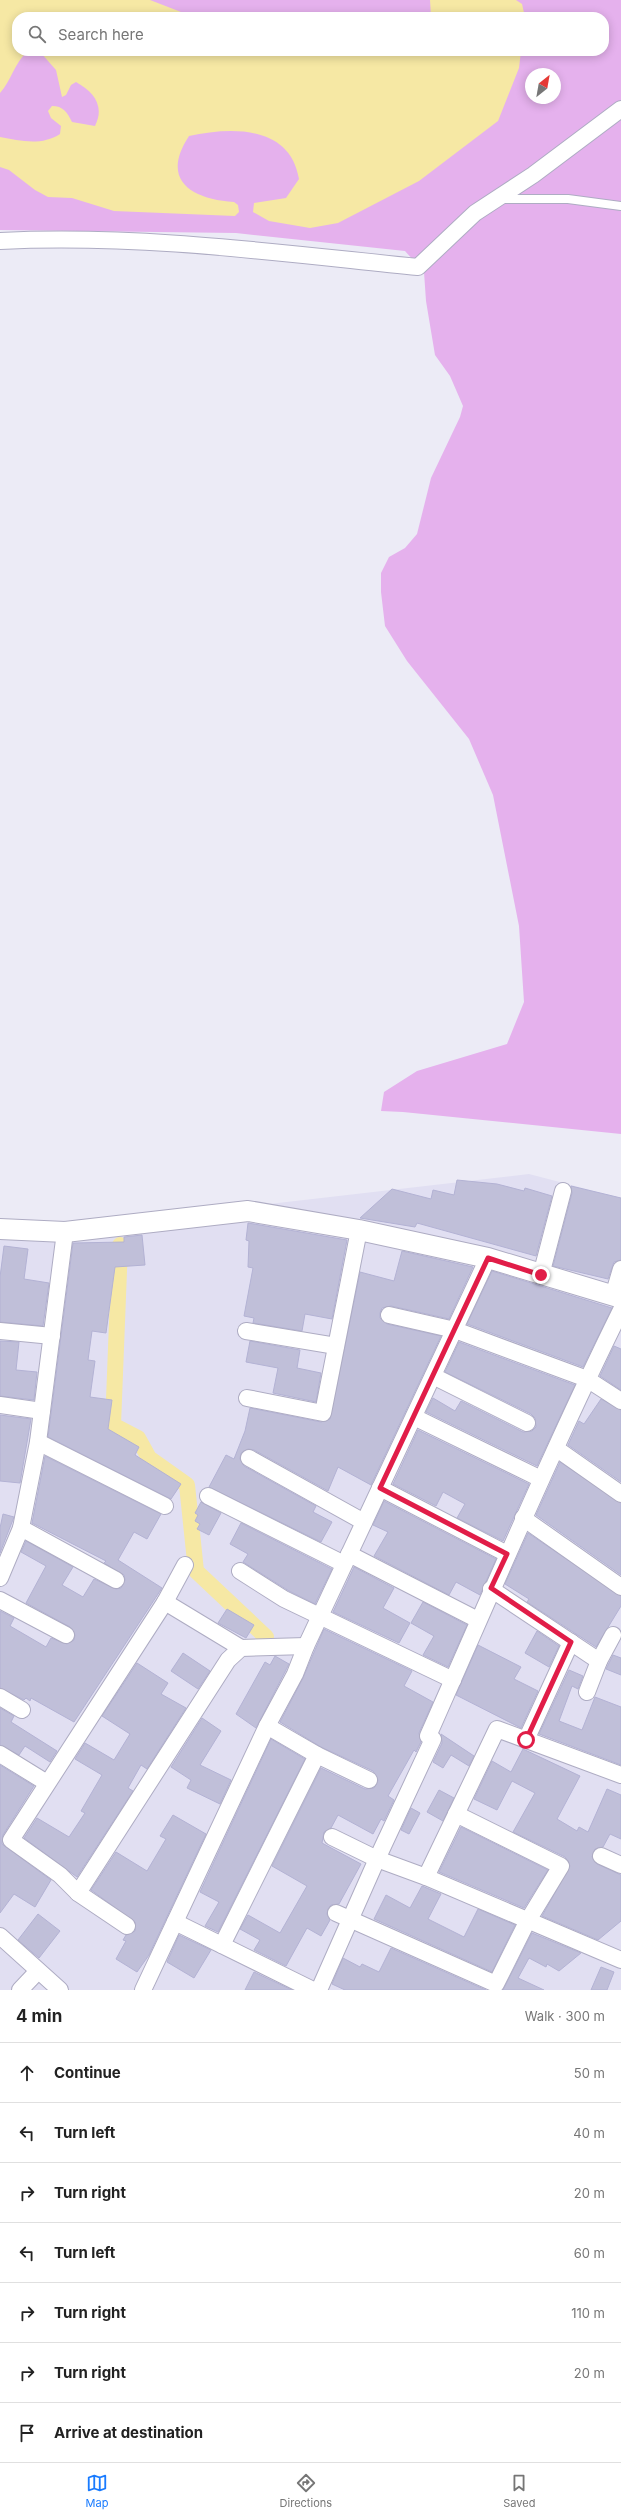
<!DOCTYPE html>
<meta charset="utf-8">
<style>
body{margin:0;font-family:Inter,sans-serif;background:#f2f2f2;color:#222}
.compass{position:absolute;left:525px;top:68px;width:36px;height:36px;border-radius:50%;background:#fff;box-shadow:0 2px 10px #0003;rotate:31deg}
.stop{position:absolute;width:12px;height:12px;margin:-9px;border:3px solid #e11d48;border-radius:50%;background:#fff}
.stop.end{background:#e11d48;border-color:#fff;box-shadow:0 1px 4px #0008}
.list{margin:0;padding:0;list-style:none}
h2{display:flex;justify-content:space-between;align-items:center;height:52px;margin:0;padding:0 16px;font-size:17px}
h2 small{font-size:13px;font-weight:400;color:#767676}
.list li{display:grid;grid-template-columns:26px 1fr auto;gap:12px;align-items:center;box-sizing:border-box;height:60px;padding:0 16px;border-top:1px solid #e0e0e0}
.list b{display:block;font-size:15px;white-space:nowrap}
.list em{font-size:13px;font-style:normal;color:#767676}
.icon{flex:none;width:22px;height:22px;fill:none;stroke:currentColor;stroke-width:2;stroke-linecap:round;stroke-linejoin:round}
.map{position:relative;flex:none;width:621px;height:1990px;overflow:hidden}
.search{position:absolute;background:#fff;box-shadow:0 2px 10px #0003;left:12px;right:12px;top:12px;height:44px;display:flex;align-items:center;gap:10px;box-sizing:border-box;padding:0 14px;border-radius:16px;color:#767676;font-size:15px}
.sheet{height:472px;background:#fff}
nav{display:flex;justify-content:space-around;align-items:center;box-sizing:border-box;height:56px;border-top:1px solid #e0e0e0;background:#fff;font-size:11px;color:#767676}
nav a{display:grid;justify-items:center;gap:2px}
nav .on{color:#197bff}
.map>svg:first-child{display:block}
.residential{fill:#e1dff2}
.green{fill:#e5b1ed;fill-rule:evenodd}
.water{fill:#f6e8a4}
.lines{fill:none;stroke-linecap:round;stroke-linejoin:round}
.canal{stroke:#f6e8a4;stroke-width:16}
.building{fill:#c0bfd9;stroke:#b3b2d4}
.service-casing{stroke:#aeacc3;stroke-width:10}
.minor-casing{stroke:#aeacc3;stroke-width:18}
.tertiary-casing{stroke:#aeacc3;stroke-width:22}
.service{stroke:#fff;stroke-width:8}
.minor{stroke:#fff;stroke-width:16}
.tertiary{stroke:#fff;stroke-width:20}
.route{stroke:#e11d48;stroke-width:5}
</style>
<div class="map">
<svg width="621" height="1990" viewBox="0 0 621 1990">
<rect width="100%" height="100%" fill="#ecebf6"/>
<path class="residential" d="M529 1174 621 1198V1990H0V1235Z"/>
<path class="green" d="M0 0H621V1134L403 1112 381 1111 384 1092 417 1071 507 1044 524 1002 519 926 493 795 469 739 407 661 385 626 381 592V573L389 557 405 548 417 534 431 478 460 417 463 406 450 376 435 355 426 301 424 272 405 251 236 233 0 230ZM17 17H604V51H17ZM531 74H555V98H531Z"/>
<g class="water">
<path d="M0 0H150L194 17H17V51H521L519 68 498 121 419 181 338 223 310 228 269 221 253 212 254 203 286 198 299 179C290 125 232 127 189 136 160 180 191 199 234 202L238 205 239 212 235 216 114 211 72 198 48 197 35 190 9 170 0 167V137C20 141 42 146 60 134L61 126 51 118 48 111 52 106C63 106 67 112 72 122L95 126C105 106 94 92 76 82L71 85 66 95 62 97 56 70 41 53 27 52C15 62 11 81 0 93Z"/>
<path d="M430 0H516L522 4 525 17H431Z"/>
</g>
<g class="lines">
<path class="canal" d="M120 1245 113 1425 138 1438 149 1458 187 1485 196 1571 266 1637"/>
</g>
<g class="building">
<path d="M457 1180 497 1184 524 1191 525 1188 552 1196 536 1256 417 1223 415 1227 360 1218 392 1189 431 1199 433 1190 454 1195Z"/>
<path d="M571 1186 621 1198V1260L614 1262 608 1279 553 1266 572 1193Z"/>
<path d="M248 1223 347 1240 332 1319 305 1314 302 1331 253 1323 254 1318 244 1316 253 1268 248 1267 249 1241 246 1240Z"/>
<path d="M142 1235 145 1265 115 1267 106 1333 92 1331 88 1360 95 1361 90 1397 112 1400 108 1429 139 1447 135 1455 181 1484 171 1499 48 1437 73 1243 124 1242V1237Z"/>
<path d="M4 1246 28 1249 24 1279 49 1283 43 1326 0 1322V1277Z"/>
<path d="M402 1251 473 1267 449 1319 391 1306 382 1308 380 1313V1318L387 1324 441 1336 371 1485 338 1467 328 1491 254 1450 248 1449 241 1453 240 1459 244 1466 316 1506 313 1512 332 1522 321 1542 209 1487 226 1455 234 1459 245 1431 250 1408 321 1422 330 1419 360 1272 394 1281Z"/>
<path d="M492 1271 612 1308 583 1367 467 1324Z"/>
<path d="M0 1341 19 1342 16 1370 37 1372 34 1400 0 1396Z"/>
<path d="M250 1341 300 1350 297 1368 321 1373 316 1402 273 1393 278 1368 246 1362Z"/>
<path d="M459 1342 575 1385 537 1466 426 1412 433 1398 455 1411 461 1401 523 1432 532 1431 536 1427 535 1418 531 1414 445 1372Z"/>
<path d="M614 1346 621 1349V1390L600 1376Z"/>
<path d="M601 1399 621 1410V1482L568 1445 579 1421 584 1424Z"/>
<path d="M0 1415 31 1419 20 1483 0 1481Z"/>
<path d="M418 1430 529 1484 503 1541 457 1518 465 1504 443 1492 436 1506 393 1484Z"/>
<path d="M45 1456 161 1514 147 1539 134 1532 118 1560 162 1588 74 1722 31 1698 30 1701 26 1698 24 1700 0 1688V1611L14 1618 10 1626 46 1647 51 1638 67 1644 74 1640 75 1635 70 1627 26 1603 46 1566 21 1552 26 1541 73 1567 62 1585 83 1597 94 1579 116 1589 121 1588 125 1580 124 1575 104 1563 106 1561 32 1523Z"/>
<path d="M560 1462 621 1503V1575L536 1515Z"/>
<path d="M384 1501 496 1559 480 1595 456 1582 449 1595 374 1556 388 1532 373 1525Z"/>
<path d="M201 1502 221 1513 209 1535 197 1529 200 1524 195 1521 198 1515 195 1513Z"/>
<path d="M3 1514 14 1517 0 1553V1528Z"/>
<path d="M241 1523 332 1569 315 1604 289 1591 243 1562 248 1554 230 1544Z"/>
<path d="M528 1533 621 1596V1606L596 1647 527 1602 529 1599 505 1584Z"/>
<path d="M354 1567 394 1588 383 1608 410 1623 399 1643 333 1612Z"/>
<path d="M423 1602 467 1625 448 1667 423 1655 434 1636 411 1623Z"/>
<path d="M227 1609 254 1625 246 1638 218 1623Z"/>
<path d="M324 1629 412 1671 404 1686 433 1702 419 1733 421 1742 416 1752 414 1750 388 1796 394 1800 384 1821 381 1819 373 1834 338 1815 331 1828 324 1832 322 1843 361 1864 339 1904 331 1905 328 1909 327 1914 330 1920 321 1936 307 1928 286 1966 254 1950 260 1940 240 1929 248 1915 280 1933 307 1886 272 1866 321 1768 365 1789 374 1788 378 1780 373 1771 321 1747 280 1722 303 1678Z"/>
<path d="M537 1631 559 1646 549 1667 525 1653Z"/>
<path d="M478 1645 521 1667 514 1679 538 1691 521 1728 456 1695Z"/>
<path d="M183 1653 210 1671 198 1689 171 1671Z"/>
<path d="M613 1655 621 1658V1675L606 1669Z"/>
<path d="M275 1656 289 1664 256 1728 236 1714 265 1662 270 1665Z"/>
<path d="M137 1663 168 1683 161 1694 186 1708 147 1769 141 1765 128 1788 133 1791 77 1877 24 1838 37 1818 69 1837 85 1813 81 1811 102 1775 75 1759 85 1743 114 1760 130 1734 102 1716Z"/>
<path d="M569 1670 583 1676 578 1689 572 1686 559 1721 582 1730 595 1697 621 1707V1765L539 1734Z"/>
<path d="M0 1708 14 1716 11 1722 57 1751 50 1762 25 1746 19 1755 0 1745Z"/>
<path d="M202 1718 221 1731 200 1765 231 1780 220 1804 187 1788 191 1780 171 1767Z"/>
<path d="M441 1734 474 1756 469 1766 451 1755 443 1768 433 1762 442 1743Z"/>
<path d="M271 1739 305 1759 218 1932 205 1926 219 1902 200 1892Z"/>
<path d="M523 1749 580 1776 557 1819 577 1831 579 1827 588 1832 607 1789 621 1795V1839L610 1834 603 1847 595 1849 592 1857 597 1864 621 1875V1921L598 1940 542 1916 570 1866 565 1857 513 1832 535 1793 512 1781 497 1810 474 1799 492 1761 511 1772Z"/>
<path d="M0 1765 34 1786 3 1835 2 1844 51 1880 35 1907 14 1894 0 1913Z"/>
<path d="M439 1790 454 1798 443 1821 427 1812Z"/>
<path d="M411 1808 420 1813 409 1834 401 1830Z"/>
<path d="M173 1815 206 1834 149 1955 137 1972 116 1959 126 1941 123 1940 126 1935 135 1931V1922L91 1890 116 1852 147 1871 166 1839 160 1836Z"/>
<path d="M461 1827 548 1870 524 1908 439 1872Z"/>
<path d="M422 1886 441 1894 428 1919 464 1937 478 1909 515 1925 492 1972 374 1919 386 1895 410 1908Z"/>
<path d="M38 1914 60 1931 39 1958 18 1940Z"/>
<path d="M532 1933 581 1953 559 1971 547 1964 546 1967 529 1958 518 1978 544 1990H503Z"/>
<path d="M179 1935 211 1950 194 1978 167 1962Z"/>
<path d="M391 1948 486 1990H345L332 1984 343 1958 360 1967 362 1964 379 1972Z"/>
<path d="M601 1967 614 1972 607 1990H591Z"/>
<path d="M254 1972 292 1990H245Z"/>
</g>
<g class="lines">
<defs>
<path id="service" d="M500 199H568L621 206"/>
<g id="minor">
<path d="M0 241C140 234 279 253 418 267L475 213 533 175 621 109"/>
<path d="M541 1275 563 1191"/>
<path d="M613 1296 621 1269"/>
<path d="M389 1315 455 1330 587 1379 621 1401"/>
<path d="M0 1331 52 1336"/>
<path d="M246 1331 336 1346"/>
<path d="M433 1376 527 1423"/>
<path d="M247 1398 323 1413 359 1230"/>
<path d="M0 1405 42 1411"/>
<path d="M414 1417 541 1479"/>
<path d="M38 1442 165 1506"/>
<path d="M557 1449 621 1494"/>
<path d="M249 1458 364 1522"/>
<path d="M380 1488 507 1554"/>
<path d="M208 1496 344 1564"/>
<path d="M523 1518 621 1587"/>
<path d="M21 1528 116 1580"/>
<path d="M349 1554 478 1620"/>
<path d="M240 1571 284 1599 453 1680"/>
<path d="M0 1578 21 1528 38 1442 65 1232"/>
<path d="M491 1589 599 1661"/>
<path d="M0 1600 66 1635"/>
<path d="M165 1602 241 1648"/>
<path d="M587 1692 599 1661 613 1635"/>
<path d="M0 1697 22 1710"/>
<path d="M267 1726 317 1755 369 1780"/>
<path d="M526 1740 571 1642"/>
<path d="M0 1754 47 1783"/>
<path d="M332 1837 377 1859 426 1877 621 1960"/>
<path d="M601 1856 621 1865"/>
<path d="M426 1877 497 1729 621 1775"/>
<path d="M78 1893 228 1660 241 1648 306 1646"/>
<path d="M336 1913 496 1984 527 1922 561 1866 456 1814"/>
<path d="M175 1922 313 1990"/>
<path d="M127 1926 78 1893 60 1875 11 1840 165 1602 185 1565"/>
<path d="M0 1936 60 1990"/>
<path d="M222 1945 317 1755"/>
<path d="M20 1990 38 1971"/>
<path d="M143 1990 267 1726 295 1674 306 1646 488 1258"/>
<path d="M319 1990 377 1859 433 1739 428 1736C491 1594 552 1450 621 1310"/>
</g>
<path id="tertiary" d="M0 1229 65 1232 248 1211 359 1230 488 1258 621 1298"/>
</defs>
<use href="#service" class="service-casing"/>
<use href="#minor" class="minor-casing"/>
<use href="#tertiary" class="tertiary-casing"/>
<use href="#service" class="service"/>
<use href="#minor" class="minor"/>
<use href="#tertiary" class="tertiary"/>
</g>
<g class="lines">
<path class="route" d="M526 1740 571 1642 491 1588 507 1554 380 1488 488 1258 541 1275"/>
</g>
</svg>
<svg class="compass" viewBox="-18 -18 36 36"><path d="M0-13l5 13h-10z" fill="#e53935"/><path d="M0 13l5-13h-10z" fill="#767676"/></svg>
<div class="stop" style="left:526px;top:1740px"></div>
<div class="stop end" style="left:541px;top:1275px"></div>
<div class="search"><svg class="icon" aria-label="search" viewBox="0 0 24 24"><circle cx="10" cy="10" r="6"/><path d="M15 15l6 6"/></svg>Search here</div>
</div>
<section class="sheet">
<h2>4 min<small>Walk · 300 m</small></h2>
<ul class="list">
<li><svg class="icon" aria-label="ahead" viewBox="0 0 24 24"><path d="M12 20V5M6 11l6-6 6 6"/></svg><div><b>Continue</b></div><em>50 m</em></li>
<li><svg class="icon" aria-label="left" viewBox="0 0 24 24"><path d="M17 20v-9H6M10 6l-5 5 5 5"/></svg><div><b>Turn left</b></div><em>40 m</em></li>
<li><svg class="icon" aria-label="right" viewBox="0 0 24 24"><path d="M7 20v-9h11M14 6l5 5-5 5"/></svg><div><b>Turn right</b></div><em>20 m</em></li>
<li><svg class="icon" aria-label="left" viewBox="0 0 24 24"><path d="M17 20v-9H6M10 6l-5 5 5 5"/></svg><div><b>Turn left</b></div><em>60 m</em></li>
<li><svg class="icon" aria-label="right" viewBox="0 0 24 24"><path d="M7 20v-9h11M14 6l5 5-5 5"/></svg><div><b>Turn right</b></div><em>110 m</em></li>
<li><svg class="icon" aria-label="right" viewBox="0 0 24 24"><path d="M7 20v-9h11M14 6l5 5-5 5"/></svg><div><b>Turn right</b></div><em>20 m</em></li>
<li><svg class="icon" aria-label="arrive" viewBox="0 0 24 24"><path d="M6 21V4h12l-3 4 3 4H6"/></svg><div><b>Arrive at destination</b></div></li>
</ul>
</section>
<nav>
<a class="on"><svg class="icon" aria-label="map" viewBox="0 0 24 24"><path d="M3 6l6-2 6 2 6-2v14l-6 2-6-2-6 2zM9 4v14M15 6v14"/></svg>Map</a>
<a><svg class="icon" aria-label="directions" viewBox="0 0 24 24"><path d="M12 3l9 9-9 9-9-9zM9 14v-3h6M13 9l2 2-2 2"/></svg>Directions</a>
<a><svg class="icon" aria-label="saved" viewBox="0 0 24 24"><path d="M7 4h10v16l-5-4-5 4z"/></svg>Saved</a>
</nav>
